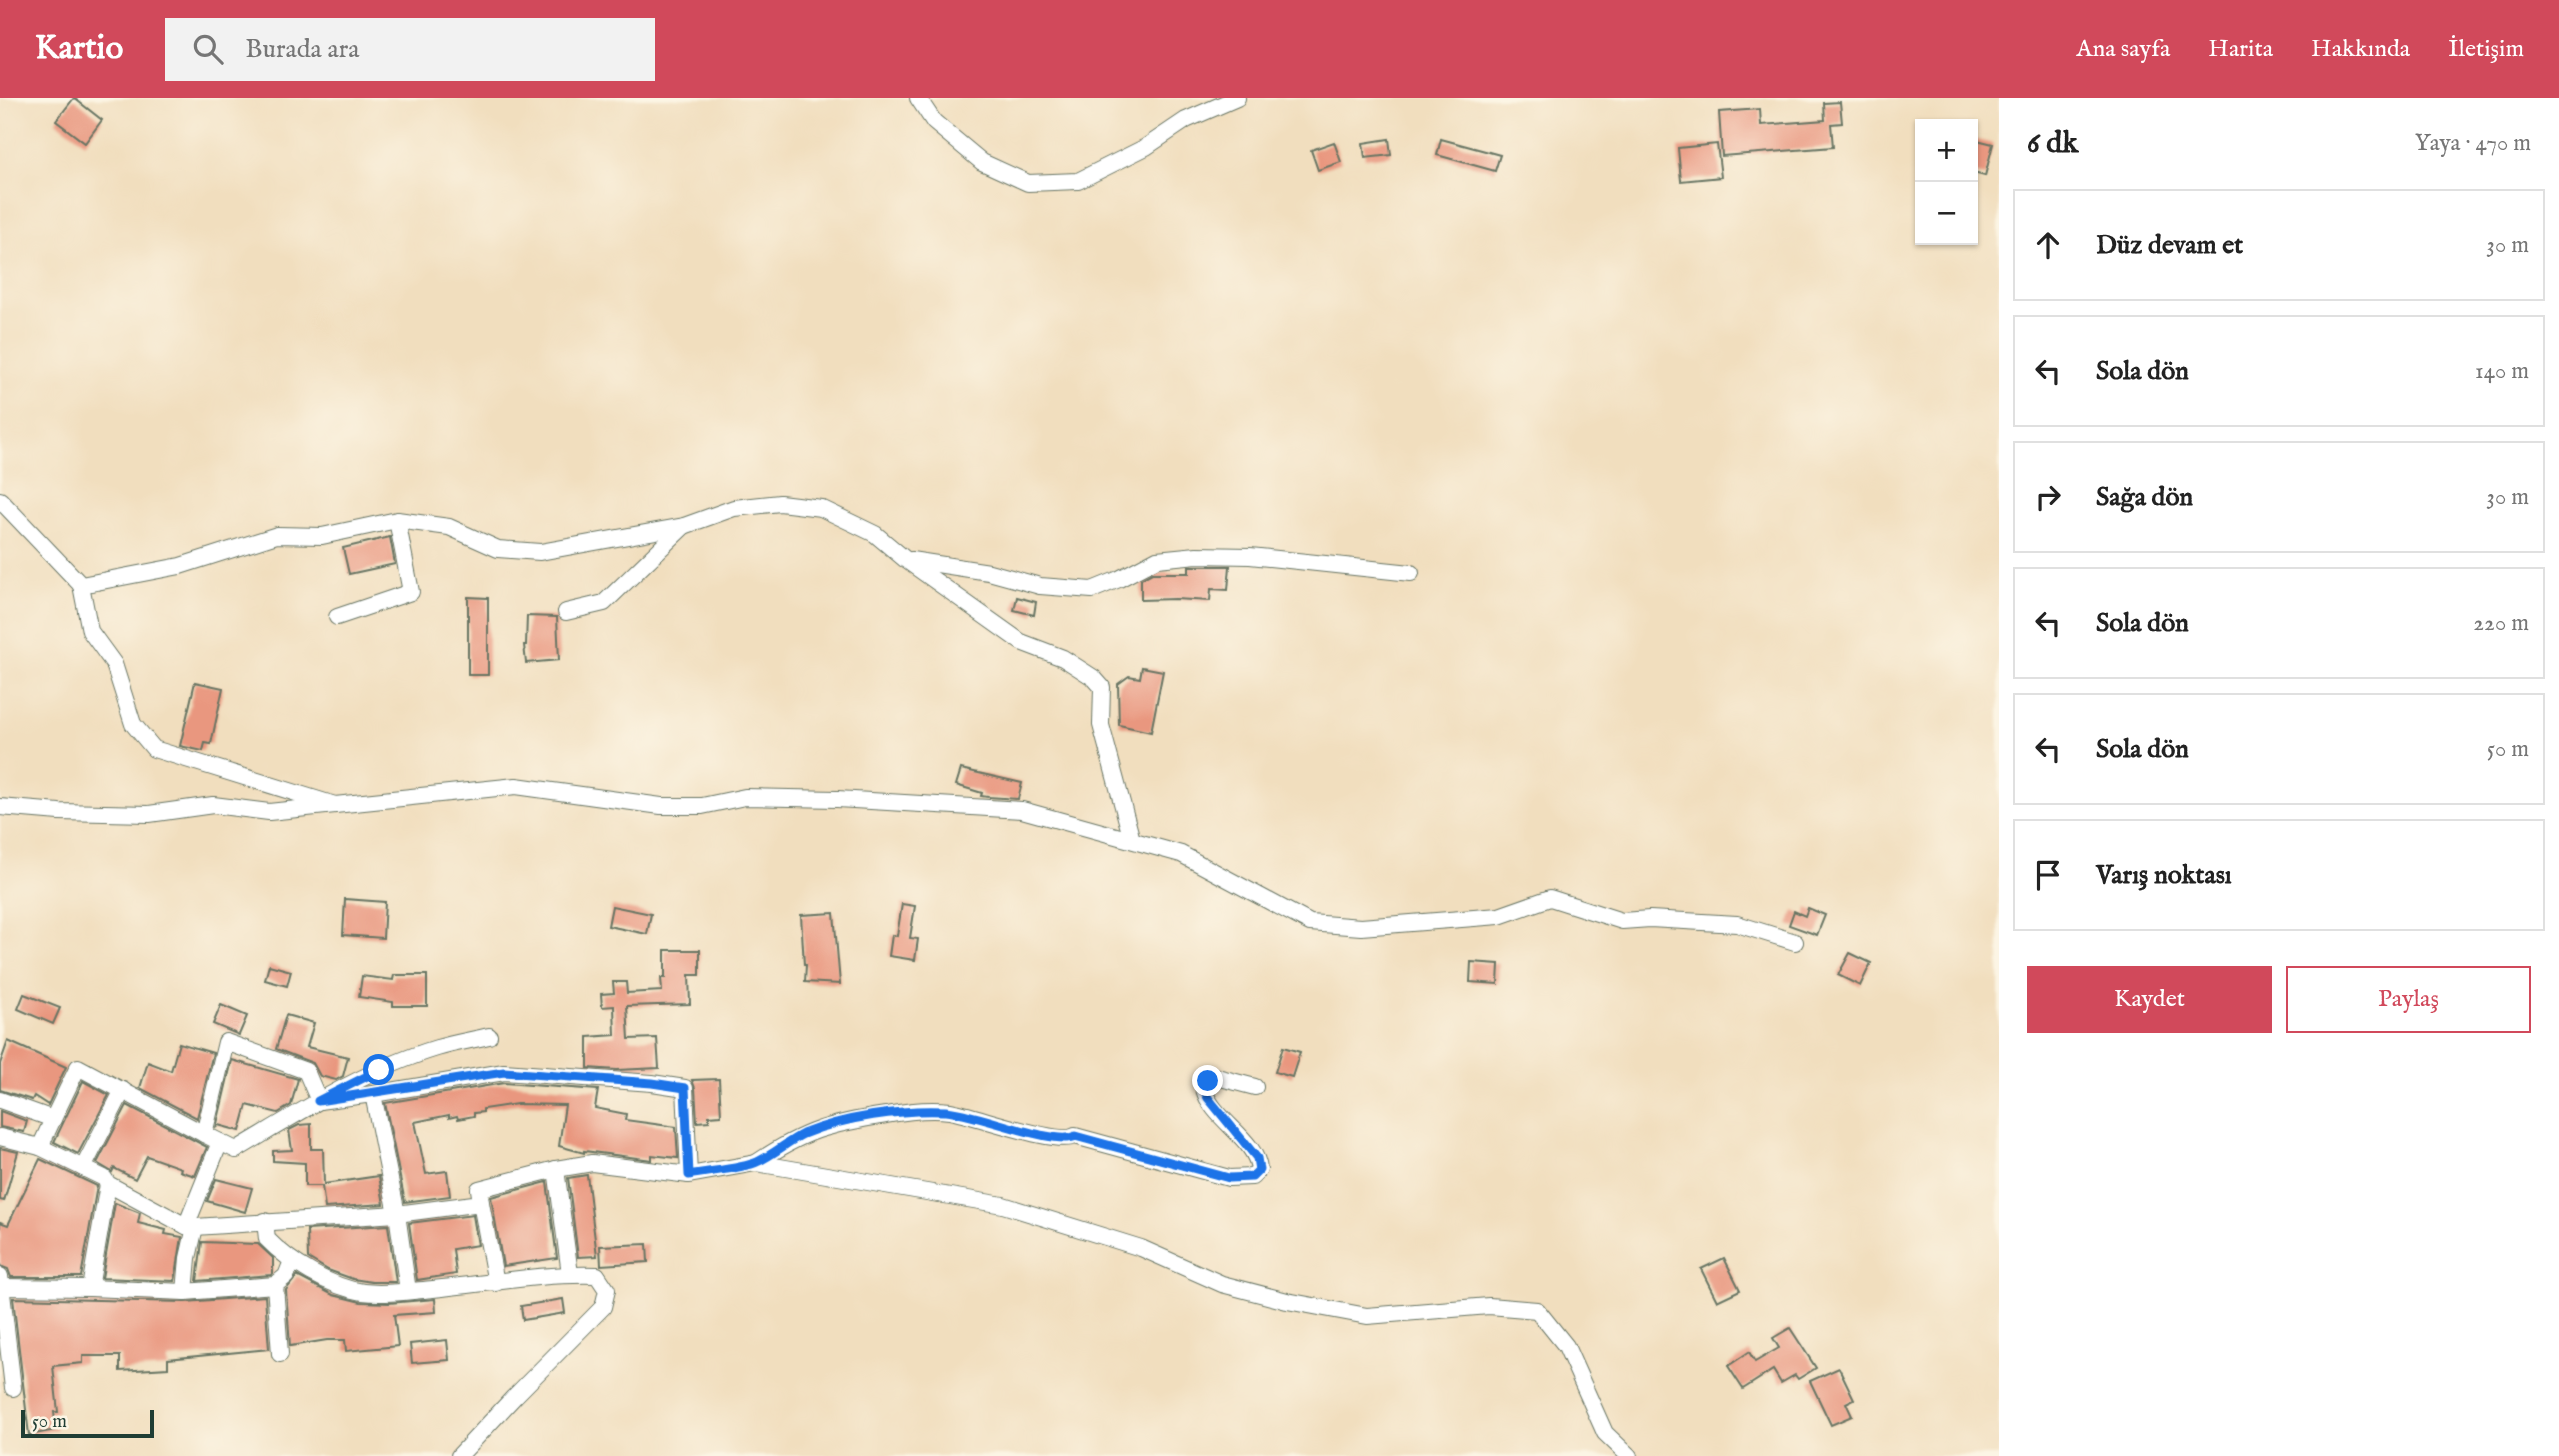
<!DOCTYPE html>
<html lang="tr">
<meta charset="utf-8">
<style>
body{margin:0;font-family:"IM FELL English",serif;background:#f2f2f2;color:#222}
.controls{position:absolute;right:21px;top:21px;display:grid;overflow:hidden;border-radius:0px;box-shadow:0 2px 5px #0004}
.controls button{width:63px;height:63px;display:grid;place-items:center;padding:0;border:0;border-bottom:2px solid #e0e0e0;background:#fff;color:#222;font:35px sans-serif}
.scale{position:absolute;left:21px;bottom:18px;width:133px;box-sizing:border-box;padding-left:7px;border:4px solid #1f3d34;border-top:0;font-size:19px;line-height:24px;white-space:nowrap;color:#1f3d34;-webkit-text-stroke:5px #fcf5e5;paint-order:stroke}
.stop{position:absolute;width:21px;height:21px;margin:-16px;border:5px solid #1a73e8;border-radius:50%;background:#fff}
.stop.end{background:#1a73e8;border-color:#fff;box-shadow:0 2px 7px #0008}
.list{margin:0;padding:0;list-style:none}
h2{display:flex;justify-content:space-between;align-items:center;height:91px;margin:0;padding:0 28px;font-size:30px}
h2 small{font-size:23px;font-weight:400;color:#767676}
.list li{display:grid;grid-template-columns:46px 1fr auto;gap:21px;align-items:center;box-sizing:border-box;height:112px;margin:0 14px 14px;padding:0 14px;border:2px solid #e0e0e0;border-radius:0px}
.list b{display:block;font-size:26px;white-space:nowrap}
.list em{font-size:23px;font-style:normal;color:#767676}
.actions{display:flex;gap:14px;padding:21px 28px}
.actions a{flex:1;padding:16px 0;border:2px solid #d1495b;border-radius:0px;text-align:center;font-size:24px;color:#d1495b}
.actions .main{background:#d1495b;color:#fff}
.icon{flex:none;width:38px;height:38px;fill:none;stroke:currentColor;stroke-width:2;stroke-linecap:round;stroke-linejoin:round}
.map{position:relative;flex:none;width:1999px;height:1358px;overflow:hidden}
header{display:flex;align-items:center;gap:42px;box-sizing:border-box;height:98px;padding:0 35px;background:#d1495b;color:#fff}
header strong{font-size:33px}
nav{display:flex;gap:38px;margin-inline-start:auto;font-size:24px}
.search{width:490px;height:63px;background:#f2f2f2;display:flex;align-items:center;gap:18px;box-sizing:border-box;padding:0 24px;border-radius:0px;color:#767676;font-size:26px}
main{display:flex}
aside{flex:1;background:#fff}
.map>svg:first-child{display:block}
.building{fill:#e9977f}
.lines{fill:none;stroke-linecap:round;stroke-linejoin:round}
.street-casing{stroke:#687564;stroke-width:18}
.street{stroke:#fff;stroke-width:16}
.route{stroke:#1a73e8;stroke-width:9}
</style>
<header>
<strong>Kartio</strong>
<div class="search"><svg class="icon" aria-label="search" viewBox="0 0 24 24"><circle cx="10" cy="10" r="6"/><path d="M15 15l6 6"/></svg>Burada ara</div>
<nav><a>Ana sayfa</a><a>Harita</a><a>Hakkında</a><a>İletişim</a></nav>
</header>
<main>
<div class="map">
<svg width="1999" height="1358" viewBox="0 0 1999 1358">
<rect width="100%" height="100%" fill="#fcf5e5"/>
<filter id="ink" filterUnits="userSpaceOnUse"><feTurbulence type="fractalNoise" baseFrequency=".0143" numOctaves="2"/><feDisplacementMap in="SourceGraphic" scale="14" xChannelSelector="R" yChannelSelector="G"/><feConvolveMatrix kernelMatrix="1 2 1 2 8 2 1 2 1" color-interpolation-filters="sRGB"/></filter>
<filter id="wash" filterUnits="userSpaceOnUse"><feTurbulence type="fractalNoise" baseFrequency=".00686" numOctaves="4" result="noise"/><feDisplacementMap in="SourceGraphic" scale="28" xChannelSelector="R" yChannelSelector="G"/><feGaussianBlur stdDeviation="1.57" result="paint"/><feColorMatrix in="noise" values="0 0 0 0 0 0 0 0 0 0 0 0 0 0 0 0 0 1.4 0 .05"/><feComposite in="paint" operator="in"/></filter>
<g filter="url(#wash)">
<rect width="100%" height="100%" fill="#f1debe"/>
<g id="blocks">
<g class="building">
<path d="M74 0 102 22 85 45 56 23Z"/>
<path d="M1840 4 1842 25 1831 26 1833 49 1722 58 1719 14 1760 11 1761 27 1825 22 1824 5Z"/>
<path d="M1389 41 1391 57 1365 60 1363 45Z"/>
<path d="M1441 41 1500 57 1495 73 1437 57Z"/>
<path d="M1973 41 1993 46 1985 78 1973 75Z"/>
<path d="M1334 44 1341 64 1318 72 1311 52Z"/>
<path d="M1717 46 1721 79 1681 83 1678 50Z"/>
<path d="M390 439 395 466 349 476 343 450Z"/>
<path d="M1189 468H1230L1228 492 1211 491 1210 503 1175 501 1141 502V481L1152 475H1189Z"/>
<path d="M468 499 488 500V577H468Z"/>
<path d="M1017 499 1036 504 1034 517 1014 512Z"/>
<path d="M527 518 557 519 559 562 526 565 524 547H526Z"/>
<path d="M1142 569 1163 573 1151 634 1119 627 1118 586 1129 578 1140 580Z"/>
<path d="M195 584 223 590 211 646 205 645 203 653 180 648Z"/>
<path d="M961 671 1022 685 1018 701 988 699 981 698 982 695 956 687Z"/>
<path d="M345 801 385 804 383 840 343 837Z"/>
<path d="M902 806 915 808 910 840 918 841 915 862 889 858 892 837 897 838Z"/>
<path d="M612 808 651 816 647 836 608 828Z"/>
<path d="M1808 810 1825 817 1817 837 1789 827 1794 813 1805 818Z"/>
<path d="M834 815 840 886 805 884 806 867H804L801 817Z"/>
<path d="M665 852H700V877H689L690 906 627 908 629 941 657 940 659 970 617 972 588 970V939L615 937 614 908 602 909 601 896 614 895 613 884H626L627 895 662 893 661 880H665Z"/>
<path d="M1850 855 1871 865 1860 888 1838 877Z"/>
<path d="M1471 864 1499 866 1498 886 1470 884Z"/>
<path d="M269 867 291 873 287 888 265 882Z"/>
<path d="M394 877H427V908H393V904L359 899 362 878 393 882Z"/>
<path d="M24 896 60 910 53 926 18 911Z"/>
<path d="M221 907 247 918 239 937 213 926Z"/>
<path d="M286 917 314 925 307 949 348 959 343 978 336 982 320 978 313 965 276 951Z"/>
<path d="M8 943 66 969 48 1007 34 998 32 1002 0 992V966Z"/>
<path d="M179 945 213 955 197 1020 140 990 148 964 171 973Z"/>
<path d="M1283 949 1300 954 1292 979 1275 974Z"/>
<path d="M232 962 298 981 291 1007 278 1015 247 1007 240 1033 218 1027 216 1030Z"/>
<path d="M719 981 721 1017 709 1018V1023L697 1024 695 990 692 982Z"/>
<path d="M83 983 109 997 78 1056 54 1044Z"/>
<path d="M504 985 598 992 595 1010 626 1016 625 1022 676 1029 678 1060 652 1057V1062L584 1053V1055L559 1048 565 1007 517 1006 483 1011V1014L474 1015V1018L458 1021 457 1018 449 1020V1017L415 1024 426 1076 447 1073 450 1098 405 1104 385 1005Z"/>
<path d="M127 1007 207 1049 195 1078 180 1073 181 1070 147 1058 135 1081 114 1070 112 1074 97 1065Z"/>
<path d="M0 1013 27 1023 24 1034 0 1029Z"/>
<path d="M311 1026V1051H323L324 1086 379 1078 384 1106 325 1110 322 1088H305V1065L273 1063V1053L292 1052 289 1032 299 1027Z"/>
<path d="M0 1050 18 1054 4 1103 0 1102Z"/>
<path d="M40 1061 97 1088 81 1179H11L8 1171 0 1168V1124L8 1127Z"/>
<path d="M587 1077 597 1158 578 1159 568 1080Z"/>
<path d="M216 1081 252 1090 245 1114 207 1103Z"/>
<path d="M547 1084 557 1160 503 1168 491 1099Z"/>
<path d="M115 1105 140 1115 138 1125 166 1132 165 1136 182 1139 175 1183 102 1180Z"/>
<path d="M473 1117 478 1147 453 1151 456 1176 417 1182 409 1125Z"/>
<path d="M388 1127 396 1184H372L353 1181 328 1172 308 1160 307 1132Z"/>
<path d="M202 1144 258 1146 273 1160V1175L271 1177 197 1183Z"/>
<path d="M647 1146 648 1164 601 1167 600 1148Z"/>
<path d="M1724 1160 1740 1192 1717 1203 1701 1171Z"/>
<path d="M297 1178 333 1197 361 1204 389 1205 435 1201 436 1214 394 1217 398 1248 346 1253 345 1242H327L290 1248 286 1192Z"/>
<path d="M265 1198 269 1251 168 1261V1270L120 1273V1258H83V1265L53 1268 58 1314H54L56 1332 29 1337 13 1200 185 1204Z"/>
<path d="M563 1201 565 1215 523 1222 521 1208Z"/>
<path d="M1790 1230 1816 1270 1798 1281 1795 1277 1781 1285 1773 1272 1743 1291 1728 1268 1749 1254 1755 1264 1779 1250 1773 1240Z"/>
<path d="M447 1242 449 1262 412 1265 410 1246Z"/>
<path d="M1839 1270 1854 1301 1846 1305 1852 1318 1831 1327 1810 1283Z"/>
</g>
</g>
</g>
<g filter="url(#ink)">
<use href="#blocks" fill-opacity="0" stroke="#687564" stroke-width="2"/>
<g class="lines">
<defs>
<g id="street">
<path d="M918 0 934 24 982 64 1028 85 1078 83 1146 49 1186 22 1237 0"/>
<path d="M0 402 81 487 180 468 277 437 322 438 397 422 449 429 498 451 540 454 684 428 734 410 780 405 821 410 875 436 906 462 1021 544 1063 560 1094 580 1102 589 1101 627 1132 742"/>
<path d="M911 462 989 474 1040 488 1092 492 1119 481 1157 461 1197 457 1250 458 1411 475"/>
<path d="M566 514 604 505 684 428"/>
<path d="M337 519 411 494 397 422"/>
<path d="M335 707 516 688 661 708H702L745 699 837 701 1022 712 1181 756 1310 825 1361 829 1499 818 1550 800 1622 823 1650 821 1737 826 1795 844"/>
<path d="M0 709 59 714 149 716 213 707 269 714 335 707 154 651 133 626 114 566 90 533 81 487"/>
<path d="M373 996 504 974 652 985 685 990 689 1077"/>
<path d="M0 1002 53 1021 40 1049"/>
<path d="M53 1021 78 969 204 1036"/>
<path d="M0 1039 40 1049 104 1080 108 1086 186 1128 195 1129 397 1116 481 1105 479 1091 556 1071 592 1065 689 1077 756 1065 1003 1107 1141 1150 1222 1186 1287 1203 1367 1218 1489 1208 1537 1212 1566 1248 1605 1335 1629 1358"/>
<path d="M220 1044 204 1036 226 944 306 973 319 1003 373 996 397 1116 408 1193"/>
<path d="M756 1065C805 1032 829 1026 886 1017 907 1013 928 1010 950 1013 975 1017 1058 1048 1075 1038L1229 1080 1252 1079 1259 1072C1257 1041 1211 1021 1204 991L1207 983 1213 978 1255 989"/>
<path d="M83 1070 123 992"/>
<path d="M556 1071 570 1176"/>
<path d="M481 1105 496 1185"/>
<path d="M265 1123 267 1141C289 1164 330 1189 363 1194 385 1197 411 1193 433 1191 487 1186 543 1175 597 1177L607 1192 603 1209 514 1299 459 1358"/>
<path d="M186 1128 220 1044 236 1052C300 1014 365 972 437 950 454 945 472 942 489 938"/>
<path d="M0 1178 13 1290"/>
<path d="M275 1187 280 1256"/>
<path d="M0 1189 90 1190 185 1194 275 1187 286 1178 292 1163"/>
<path d="M90 1190 108 1086"/>
<path d="M185 1194 188 1160 195 1129"/>
</g>
</defs>
<use href="#street" class="street-casing"/>
<use href="#street" class="street"/>
</g>
</g>
<g class="lines" filter="url(#ink)">
<path class="route" d="M379 972 318 1003 504 974 652 985 685 990 689 1077C707 1073 742 1071 757 1064 773 1057 787 1044 803 1036 844 1019 901 1011 945 1013 974 1014 1056 1049 1075 1038L1229 1080 1252 1079 1259 1072 1257 1060 1208 1000 1204 991 1208 983"/>
</g>
</svg>
<div class="controls">
<button>+</button>
<button>−</button>
</div>
<div class="scale">50 m</div>
<div class="stop" style="left:379px;top:972px"></div>
<div class="stop end" style="left:1208px;top:983px"></div>
</div>
<aside>
<h2>6 dk<small>Yaya · 470 m</small></h2>
<ul class="list">
<li><svg class="icon" aria-label="ahead" viewBox="0 0 24 24"><path d="M12 20V5M6 11l6-6 6 6"/></svg><div><b>Düz devam et</b></div><em>30 m</em></li>
<li><svg class="icon" aria-label="left" viewBox="0 0 24 24"><path d="M17 20v-9H6M10 6l-5 5 5 5"/></svg><div><b>Sola dön</b></div><em>140 m</em></li>
<li><svg class="icon" aria-label="right" viewBox="0 0 24 24"><path d="M7 20v-9h11M14 6l5 5-5 5"/></svg><div><b>Sağa dön</b></div><em>30 m</em></li>
<li><svg class="icon" aria-label="left" viewBox="0 0 24 24"><path d="M17 20v-9H6M10 6l-5 5 5 5"/></svg><div><b>Sola dön</b></div><em>220 m</em></li>
<li><svg class="icon" aria-label="left" viewBox="0 0 24 24"><path d="M17 20v-9H6M10 6l-5 5 5 5"/></svg><div><b>Sola dön</b></div><em>50 m</em></li>
<li><svg class="icon" aria-label="arrive" viewBox="0 0 24 24"><path d="M6 21V4h12l-3 4 3 4H6"/></svg><div><b>Varış noktası</b></div></li>
</ul>
<div class="actions"><a class="main">Kaydet</a><a>Paylaş</a></div>
</aside>
</main>
